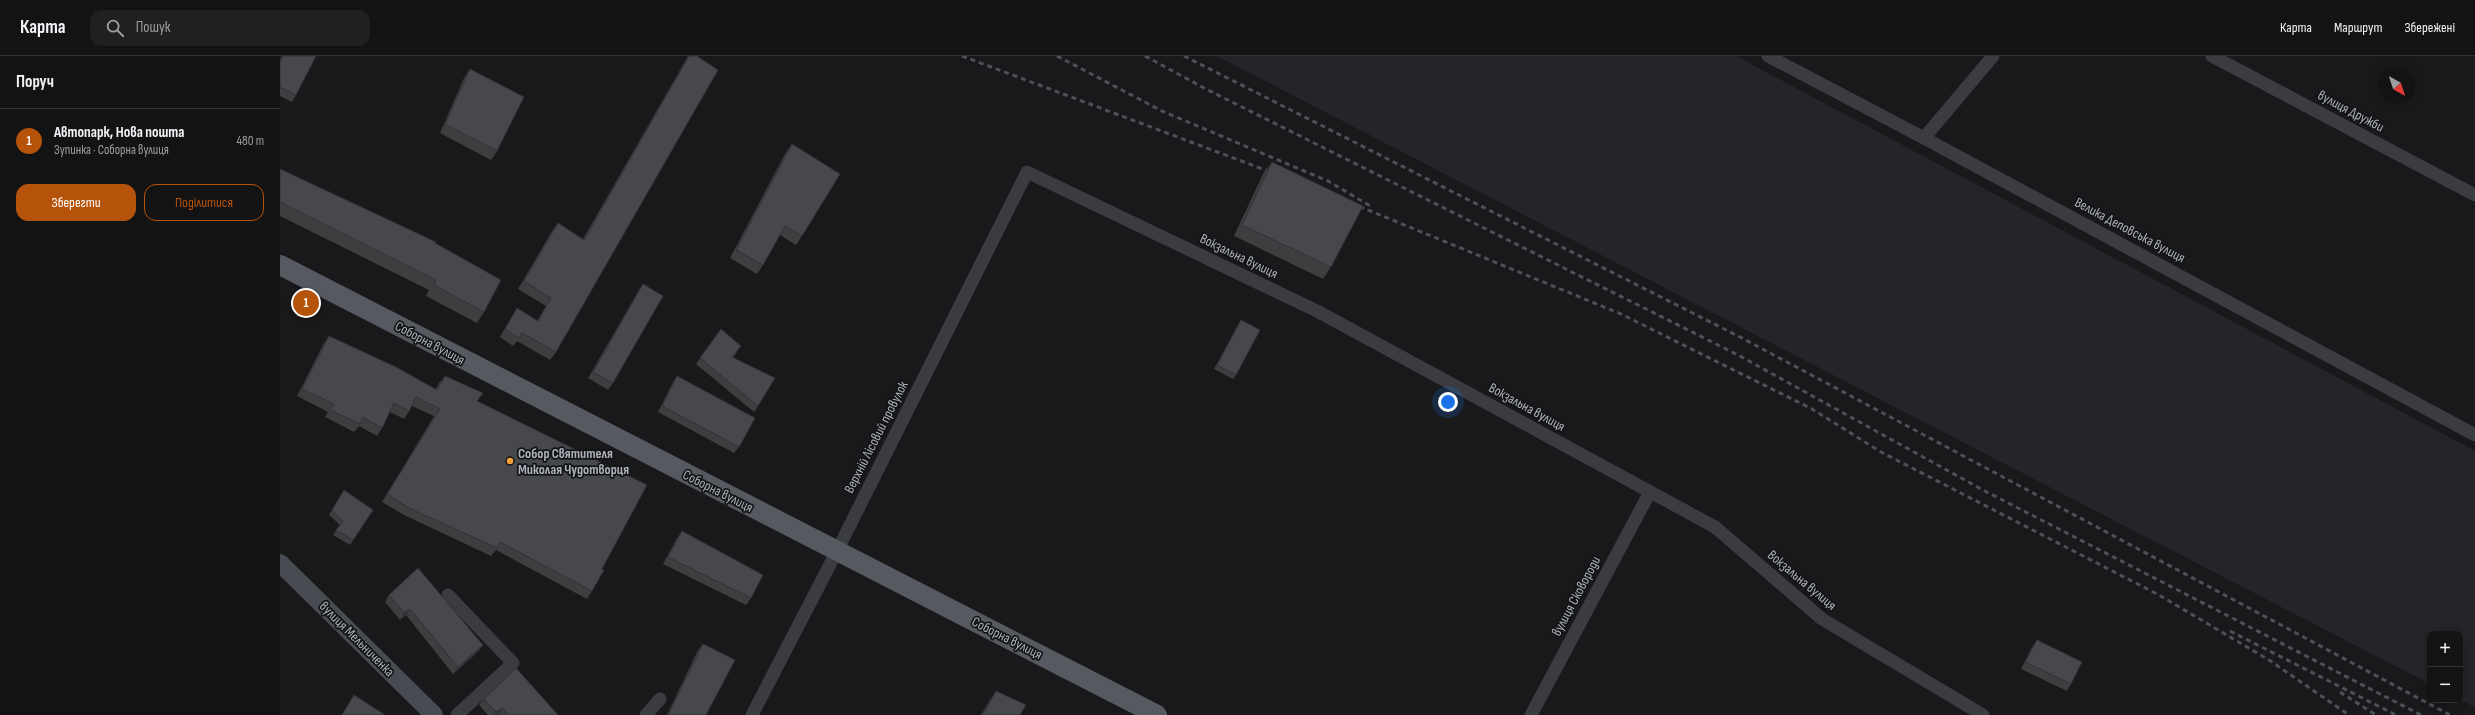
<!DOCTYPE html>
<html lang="uk">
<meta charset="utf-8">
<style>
body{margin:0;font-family:"Sofia Sans Condensed",sans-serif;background:#202022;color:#f1f3f6}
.controls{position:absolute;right:12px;bottom:12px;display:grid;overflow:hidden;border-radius:8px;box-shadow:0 2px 10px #0003}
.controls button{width:36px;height:36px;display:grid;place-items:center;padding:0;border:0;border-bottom:1px solid #323234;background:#131314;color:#f1f3f6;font:20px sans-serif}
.compass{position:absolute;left:2099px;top:12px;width:36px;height:36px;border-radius:50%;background:#131314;box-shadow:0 2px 10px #0003;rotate:141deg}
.you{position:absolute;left:1168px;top:346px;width:14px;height:14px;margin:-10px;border:3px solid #fff;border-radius:50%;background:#1a73e8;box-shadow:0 0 0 6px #1a73e833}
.badge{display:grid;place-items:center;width:26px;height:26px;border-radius:50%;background:#b45309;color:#fff;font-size:13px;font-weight:700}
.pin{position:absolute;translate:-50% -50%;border:2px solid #fff;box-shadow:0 1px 4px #0006}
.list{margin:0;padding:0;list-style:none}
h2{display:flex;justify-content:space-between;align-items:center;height:52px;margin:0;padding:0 16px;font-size:17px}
h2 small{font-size:13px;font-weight:400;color:#9d9ea0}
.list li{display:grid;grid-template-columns:26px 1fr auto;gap:12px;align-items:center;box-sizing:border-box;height:64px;padding:0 16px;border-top:1px solid #323234}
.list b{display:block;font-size:15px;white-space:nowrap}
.list p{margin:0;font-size:13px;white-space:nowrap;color:#9d9ea0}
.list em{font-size:13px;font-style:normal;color:#9d9ea0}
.actions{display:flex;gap:8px;padding:12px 16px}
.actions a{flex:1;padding:9px 0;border:1px solid #b45309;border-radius:12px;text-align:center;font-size:14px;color:#b45309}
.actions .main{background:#b45309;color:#fff}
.icon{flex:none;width:22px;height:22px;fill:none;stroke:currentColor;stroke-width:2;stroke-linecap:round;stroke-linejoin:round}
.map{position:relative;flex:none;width:2195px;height:659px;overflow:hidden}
header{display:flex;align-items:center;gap:24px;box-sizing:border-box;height:56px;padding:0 20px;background:#131314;border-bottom:1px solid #323234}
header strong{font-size:19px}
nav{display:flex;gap:22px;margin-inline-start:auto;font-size:14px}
.search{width:280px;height:36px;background:#202022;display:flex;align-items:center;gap:10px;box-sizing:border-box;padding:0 14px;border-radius:12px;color:#9d9ea0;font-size:15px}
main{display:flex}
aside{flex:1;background:#131314}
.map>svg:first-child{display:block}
.built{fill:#252529}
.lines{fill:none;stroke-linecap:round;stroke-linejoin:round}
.street{stroke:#3a3c41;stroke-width:13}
.secondary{stroke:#484b51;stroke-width:18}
.primary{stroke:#565960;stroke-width:20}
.rail{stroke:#4d5056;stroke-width:3;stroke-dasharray:5 4;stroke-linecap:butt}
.wall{fill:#3c3e40}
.shaded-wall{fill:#313234}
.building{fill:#46484b;stroke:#313234}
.poi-dot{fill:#f3a139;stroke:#141417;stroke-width:1.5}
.labels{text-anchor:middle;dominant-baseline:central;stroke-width:3.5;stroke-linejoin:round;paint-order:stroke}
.street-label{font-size:14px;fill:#acb2bb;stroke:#141417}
.poi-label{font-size:14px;font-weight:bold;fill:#acb2bb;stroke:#141417;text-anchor:start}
</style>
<header>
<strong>Карта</strong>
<div class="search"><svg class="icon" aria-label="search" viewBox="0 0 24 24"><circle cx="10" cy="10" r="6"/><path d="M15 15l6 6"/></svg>Пошук</div>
<nav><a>Карта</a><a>Маршрут</a><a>Збережені</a></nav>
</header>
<main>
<aside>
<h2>Поруч<small></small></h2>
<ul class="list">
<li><span class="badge">1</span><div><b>Автопарк, Нова пошта</b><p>Зупинка · Соборна вулиця</p></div><em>480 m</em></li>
</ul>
<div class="actions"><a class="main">Зберегти</a><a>Поділитися</a></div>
</aside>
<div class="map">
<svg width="2195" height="659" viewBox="0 0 2195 659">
<rect width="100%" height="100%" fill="#19191b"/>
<path class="built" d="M937 0H1456L2195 395V651L2180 644V578H2150V628Z"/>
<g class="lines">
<g class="street">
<path d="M1488 0 1644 82 2195 379"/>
<path d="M1932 0 2195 139"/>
<path d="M1644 82 1713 0"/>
<path d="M168 539 233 607 177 659"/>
<path d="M366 659 380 643"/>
<path d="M472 659 557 495 747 116 1037 255 1435 471 1542 563 1703 659"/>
<path d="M1251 659 1370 436"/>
</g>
<path class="secondary" d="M0 507 154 659"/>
<path class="primary" d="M0 209 877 659"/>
<g class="rail">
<path d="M682 0 996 118"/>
<path d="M777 0 882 55 1048 125 1092 151"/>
<path d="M865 0 926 33 1458 299 1703 434 2141 659"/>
<path d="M904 0 1460 281 2170 659"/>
<path d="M1071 147 1341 258 1532 353 1601 396 1879 539 1989 604 2069 659"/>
<path d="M1950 575 2116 659"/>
<path d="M2060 636 2096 659"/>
</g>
</g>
<g class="wall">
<path d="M2 0H36L16 39 12 46 0 40V3Z"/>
<path d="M408 0H417L276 296 270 304 237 285 233 290 220 281 232 260 237 252 257 265 266 250 238 233 272 175 278 167 303 183Z"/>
<path d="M190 13 217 95 211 104 160 77 184 22Z"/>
<path d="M512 88 522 180 516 189 500 179 483 209 477 218 450 202 506 96Z"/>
<path d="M992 106 1051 211 1043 223 954 180 983 118Z"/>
<path d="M0 113 155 187 204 256 197 267 146 240 149 234 0 160Z"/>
<path d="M363 228 333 327 328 334 308 322 359 234Z"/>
<path d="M961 264 956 319 953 323 934 313 958 269Z"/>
<path d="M441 273 457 296 453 302 478 350 474 356 416 308Z"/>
<path d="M49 280 156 333 159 327 165 320 197 345 322 513 312 535 307 543 216 494 211 500 124 459 102 446 154 360 132 350 129 355 124 363 110 356 102 372 97 380 79 370 74 376 45 361 48 356 17 340 44 287Z"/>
<path d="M397 320 459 391 454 397 378 356 393 326Z"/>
<path d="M61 439 93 454 70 489 53 479 60 469 49 459Z"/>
<path d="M402 475 471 542 466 549 383 508 397 482Z"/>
<path d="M109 539 203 589 198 596 173 618 126 559 120 564 105 546Z"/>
<path d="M1757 584 1791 628 1787 635 1741 613 1752 591Z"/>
<path d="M423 588 426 659H387L418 594Z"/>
<path d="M716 635 740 659H701L708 647Z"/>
<path d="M74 639 105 659H62Z"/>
<path d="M204 643 278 659H219L218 658 217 659H208L199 649Z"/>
</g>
<g class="shaded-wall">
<path d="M130 553 126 559 120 564 124 557Z"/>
<path d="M203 589 198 596 173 618 178 611Z"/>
<path d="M223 652 218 658 217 659H214L216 656Z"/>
</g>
<g class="building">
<path d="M3 0H36L16 39 0 31V6Z"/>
<path d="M409 0H417L438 14 276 296 242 277 239 282 225 273 237 252 258 265 271 242 244 225 278 167 304 184Z"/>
<path d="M190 13 244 41 217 95 165 68Z"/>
<path d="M512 88 560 118 522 180 505 170 483 209 456 194Z"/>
<path d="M992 106 1083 150 1051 211 962 169Z"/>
<path d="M0 113 156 186 155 187 221 224 204 256 154 229 156 224 0 146Z"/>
<path d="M363 228 383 240 333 327 313 316Z"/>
<path d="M961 264 980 274 956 319 937 309Z"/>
<path d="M441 273 461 290 452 301 495 322 478 350 420 302Z"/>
<path d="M49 280 118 312 157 334 165 320 203 337 197 345 367 429 322 513 324 514 312 535 220 486 217 492 129 452 107 438 160 353 136 341 129 355 114 347 102 372 83 361 80 368 50 354 54 348 22 333Z"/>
<path d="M397 320 475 362 459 391 382 350Z"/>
<path d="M64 434 93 454 73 484 56 474 63 465 52 454Z"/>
<path d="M402 475 483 519 471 542 388 501Z"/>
<path d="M138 512 203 589 178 611 130 553 124 557 109 539Z"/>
<path d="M1757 584 1802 606 1791 628 1745 606Z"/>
<path d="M423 588 455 604 426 659H388Z"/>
<path d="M236 612 278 659H229L223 652 216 656 204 643Z"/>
<path d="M716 635 746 649 740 659H703Z"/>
<path d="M74 639 105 659H62Z"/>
</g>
<circle class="poi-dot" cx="230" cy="405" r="4"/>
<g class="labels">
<g class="street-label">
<text transform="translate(2071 55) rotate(28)">вулиця Дружби</text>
<text transform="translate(1850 174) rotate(28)">Велика Деповська вулиця</text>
<text transform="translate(959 200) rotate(26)">Вокзальна вулиця</text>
<text transform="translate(150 287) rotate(28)">Соборна вулиця</text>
<text transform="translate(1247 351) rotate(29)">Вокзальна вулиця</text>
<text transform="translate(596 381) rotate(-63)">Верхній Лісовий провулок</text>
<text transform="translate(438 435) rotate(27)">Соборна вулиця</text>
<text transform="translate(1522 524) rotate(40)">Вокзальна вулиця</text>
<text transform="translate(1296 540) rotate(-62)">вулиця Сковороди</text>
<text transform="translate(727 582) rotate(27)">Соборна вулиця</text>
<text transform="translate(77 583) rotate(45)">вулиця Мельниченка</text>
</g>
<g class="poi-label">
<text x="238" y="397">Собор Святителя<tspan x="238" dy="16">Миколая Чудотворця</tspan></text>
</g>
</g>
</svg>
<div class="controls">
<button>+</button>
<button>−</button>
</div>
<svg class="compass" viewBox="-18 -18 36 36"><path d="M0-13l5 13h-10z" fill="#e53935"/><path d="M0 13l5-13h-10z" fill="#9d9ea0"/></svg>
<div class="you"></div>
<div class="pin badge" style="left:26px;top:247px">1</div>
</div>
</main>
